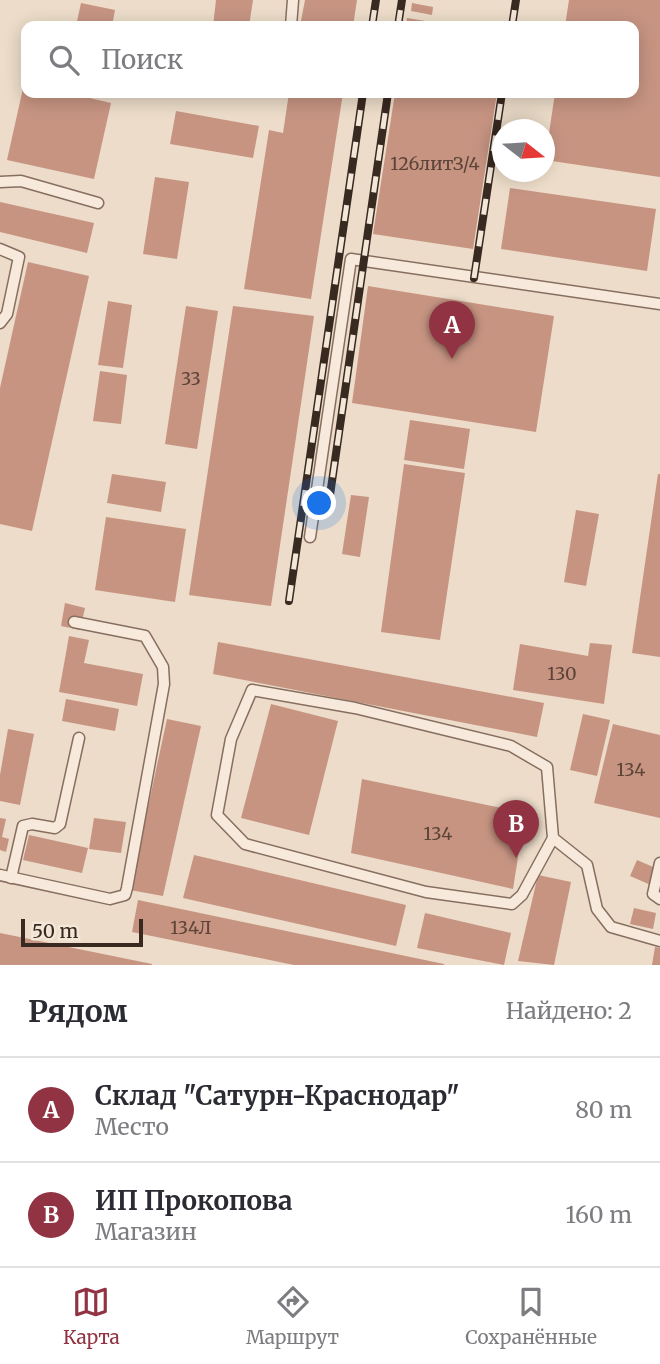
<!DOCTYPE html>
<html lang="ru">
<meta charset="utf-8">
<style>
body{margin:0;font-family:Merriweather,serif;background:#f2f2f3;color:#2b2b33}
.compass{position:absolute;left:492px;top:119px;width:63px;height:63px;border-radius:50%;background:#fff;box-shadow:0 4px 18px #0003;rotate:107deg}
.scale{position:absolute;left:21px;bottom:18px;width:122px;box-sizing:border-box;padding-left:7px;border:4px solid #382921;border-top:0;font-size:19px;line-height:24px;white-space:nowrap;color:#382921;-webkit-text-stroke:5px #f3e7d8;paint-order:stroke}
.you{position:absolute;left:320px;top:504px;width:24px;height:24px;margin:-18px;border:5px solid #fff;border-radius:50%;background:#1a73e8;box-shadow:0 0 0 10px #1a73e833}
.badge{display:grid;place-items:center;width:46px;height:46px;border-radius:50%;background:#913342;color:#fff;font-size:23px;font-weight:700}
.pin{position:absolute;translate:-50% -58px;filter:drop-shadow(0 2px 4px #0008)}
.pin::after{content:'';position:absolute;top:37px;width:24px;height:21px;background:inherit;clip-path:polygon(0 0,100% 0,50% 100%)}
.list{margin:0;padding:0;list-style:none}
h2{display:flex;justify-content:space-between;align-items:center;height:91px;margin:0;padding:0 28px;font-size:30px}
h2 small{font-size:23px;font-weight:400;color:#7c7c81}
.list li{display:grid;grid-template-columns:46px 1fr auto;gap:21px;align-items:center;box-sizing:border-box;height:105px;padding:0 28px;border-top:2px solid #e1e1e2}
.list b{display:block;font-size:26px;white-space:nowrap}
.list p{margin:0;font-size:23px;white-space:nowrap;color:#7c7c81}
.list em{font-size:23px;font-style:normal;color:#7c7c81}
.icon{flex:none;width:38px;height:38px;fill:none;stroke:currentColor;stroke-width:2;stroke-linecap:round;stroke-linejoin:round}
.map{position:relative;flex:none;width:660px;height:965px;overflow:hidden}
.search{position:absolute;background:#fff;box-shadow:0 4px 18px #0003;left:21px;right:21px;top:21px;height:77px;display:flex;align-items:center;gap:18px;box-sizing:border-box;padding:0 24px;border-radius:14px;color:#7c7c81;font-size:26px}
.sheet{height:301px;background:#fff}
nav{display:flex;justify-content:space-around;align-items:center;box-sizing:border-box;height:98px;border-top:2px solid #e1e1e2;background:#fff;font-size:19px;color:#7c7c81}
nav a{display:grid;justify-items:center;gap:4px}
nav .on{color:#913342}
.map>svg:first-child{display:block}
.building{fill:#c79482}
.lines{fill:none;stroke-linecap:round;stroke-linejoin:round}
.service-casing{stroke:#876e5f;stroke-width:13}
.service{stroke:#f7eadc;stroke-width:10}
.rail-casing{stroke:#382921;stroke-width:8}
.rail{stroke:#f3e7d8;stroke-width:5;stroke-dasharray:16;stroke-linecap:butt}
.labels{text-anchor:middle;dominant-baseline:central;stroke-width:7;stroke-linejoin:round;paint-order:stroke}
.number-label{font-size:18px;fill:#5c4439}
</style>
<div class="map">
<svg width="660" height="965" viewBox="0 0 660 965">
<rect width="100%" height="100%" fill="#ecdcc9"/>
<g class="building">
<path d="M216 0H253L249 26H213Z"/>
<path d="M305 0H357L353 26H300Z"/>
<path d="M569 0H660V177L545 160 555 93H634V26H565Z"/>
<path d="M81 3 115 10 112 26H76Z"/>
<path d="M412 3 433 7 432 15 411 11Z"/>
<path d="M407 18 450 25V26H406Z"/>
<path d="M24 84 26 93H98L97 98 81 96 111 103 94 179 7 160Z"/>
<path d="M289 93H343L311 299 244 289 269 130 283 133Z"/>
<path d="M395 93H497L473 249 373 234Z"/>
<path d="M176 111 259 126 253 158 170 144Z"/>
<path d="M155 177 189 182 177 259 143 254Z"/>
<path d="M510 188 656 209 647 271 501 249Z"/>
<path d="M0 202 94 223 87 253 0 232Z"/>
<path d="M28 262 89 276 32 531 0 524V388Z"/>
<path d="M368 286 554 316 536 432 352 403Z"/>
<path d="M108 301 132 305 123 368 98 365Z"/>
<path d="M186 306 218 311 197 449 165 444Z"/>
<path d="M233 306 314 316 271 606 189 595Z"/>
<path d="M100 371 127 375 121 424 93 421Z"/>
<path d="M410 420 470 429 464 469 404 460Z"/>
<path d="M404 464 465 473 440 640 381 632Z"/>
<path d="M112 474 166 482 161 512 107 503Z"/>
<path d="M658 474H660V657L632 653Z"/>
<path d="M351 495 369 497 360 557 342 554Z"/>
<path d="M576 510 599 514 586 586 564 582Z"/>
<path d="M106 517 186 529 175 602 95 590Z"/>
<path d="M65 603 85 608 80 630 61 626Z"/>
<path d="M69 636 89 640 84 663 143 674 137 706 59 692Z"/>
<path d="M218 642 544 703 537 737 213 674Z"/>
<path d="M590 643 612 645 604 704 513 690 520 644 588 656Z"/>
<path d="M66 699 119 709 115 731 62 721Z"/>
<path d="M271 704 338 721 309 835 241 818Z"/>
<path d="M583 714 610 720 597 776 570 770Z"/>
<path d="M167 719 201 726 163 896 130 890Z"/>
<path d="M613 724 660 735V818L594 803Z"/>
<path d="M8 729 34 734 20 805 0 801V775Z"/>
<path d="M362 779 525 813 513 889 351 853Z"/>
<path d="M0 818 6 819 2 837 9 839 6 852 0 850Z"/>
<path d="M94 818 126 822 121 853 89 849Z"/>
<path d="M29 835 88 848 82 873 23 860Z"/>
<path d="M194 855 406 905 396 946 183 898Z"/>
<path d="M637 860 660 870V889L630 876Z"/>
<path d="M538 875 571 882 554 965 518 961Z"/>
<path d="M138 900 444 964V965H294L132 932Z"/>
<path d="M634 908 656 913 653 929 630 924Z"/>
<path d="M425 913 511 933 504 965 417 948Z"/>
<path d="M0 933 152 964V965H0Z"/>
<path d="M655 947 660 948V965H652Z"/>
</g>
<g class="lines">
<defs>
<g id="service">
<path d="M291 26 293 0"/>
<path d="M0 182 21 181 98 203"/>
<path d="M0 249 19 257 7 314 0 323"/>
<path d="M310 537 351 259 660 304"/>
<path d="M553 838 522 895 512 904 426 892 245 844 217 815 231 739 252 690 355 708 511 746 547 767 553 838 587 865 597 909 611 927 660 941"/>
<path d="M660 863 653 894 660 899"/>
<path d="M0 875 110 899 125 895 127 888 164 684 163 667 145 636 74 622"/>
<path d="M11 878 23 826 32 824 55 828 60 824 79 738"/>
</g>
</defs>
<use href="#service" class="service-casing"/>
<use href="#service" class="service"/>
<defs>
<g id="rail">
<path d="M372 26 376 0"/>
<path d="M398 26 402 0"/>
<path d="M512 26 516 0"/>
<path d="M474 278 502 93"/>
<path d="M328 509 388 93"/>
<path d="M289 601 363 93"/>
</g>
</defs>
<use href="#rail" class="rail-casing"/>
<use href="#rail" class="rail"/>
</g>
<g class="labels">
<g class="number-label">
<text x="435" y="163">126литЗ/4</text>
<text x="191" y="378">33</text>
<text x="562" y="673">130</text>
<text x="631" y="769">134</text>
<text x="438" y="833">134</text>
<text x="191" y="927">134Л</text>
</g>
</g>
</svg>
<svg class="compass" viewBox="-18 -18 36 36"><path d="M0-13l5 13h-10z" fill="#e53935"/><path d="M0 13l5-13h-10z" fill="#7c7c81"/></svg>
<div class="scale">50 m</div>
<div class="you"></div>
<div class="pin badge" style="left:452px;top:359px">A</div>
<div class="pin badge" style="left:516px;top:858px">B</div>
<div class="search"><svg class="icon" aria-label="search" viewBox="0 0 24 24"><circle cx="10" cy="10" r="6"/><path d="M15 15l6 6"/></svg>Поиск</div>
</div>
<section class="sheet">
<h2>Рядом<small>Найдено: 2</small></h2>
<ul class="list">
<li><span class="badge">A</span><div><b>Склад &quot;Сатурн-Краснодар&quot;</b><p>Место</p></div><em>80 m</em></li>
<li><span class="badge">B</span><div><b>ИП Прокопова</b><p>Магазин</p></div><em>160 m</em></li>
</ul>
</section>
<nav>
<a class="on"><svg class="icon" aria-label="map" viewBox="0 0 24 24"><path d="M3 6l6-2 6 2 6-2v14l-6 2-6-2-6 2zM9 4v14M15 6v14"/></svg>Карта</a>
<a><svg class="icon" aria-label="directions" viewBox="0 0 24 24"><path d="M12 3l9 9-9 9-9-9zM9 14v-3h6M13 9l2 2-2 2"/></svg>Маршрут</a>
<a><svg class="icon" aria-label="saved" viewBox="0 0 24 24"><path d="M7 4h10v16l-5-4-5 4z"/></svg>Сохранённые</a>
</nav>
